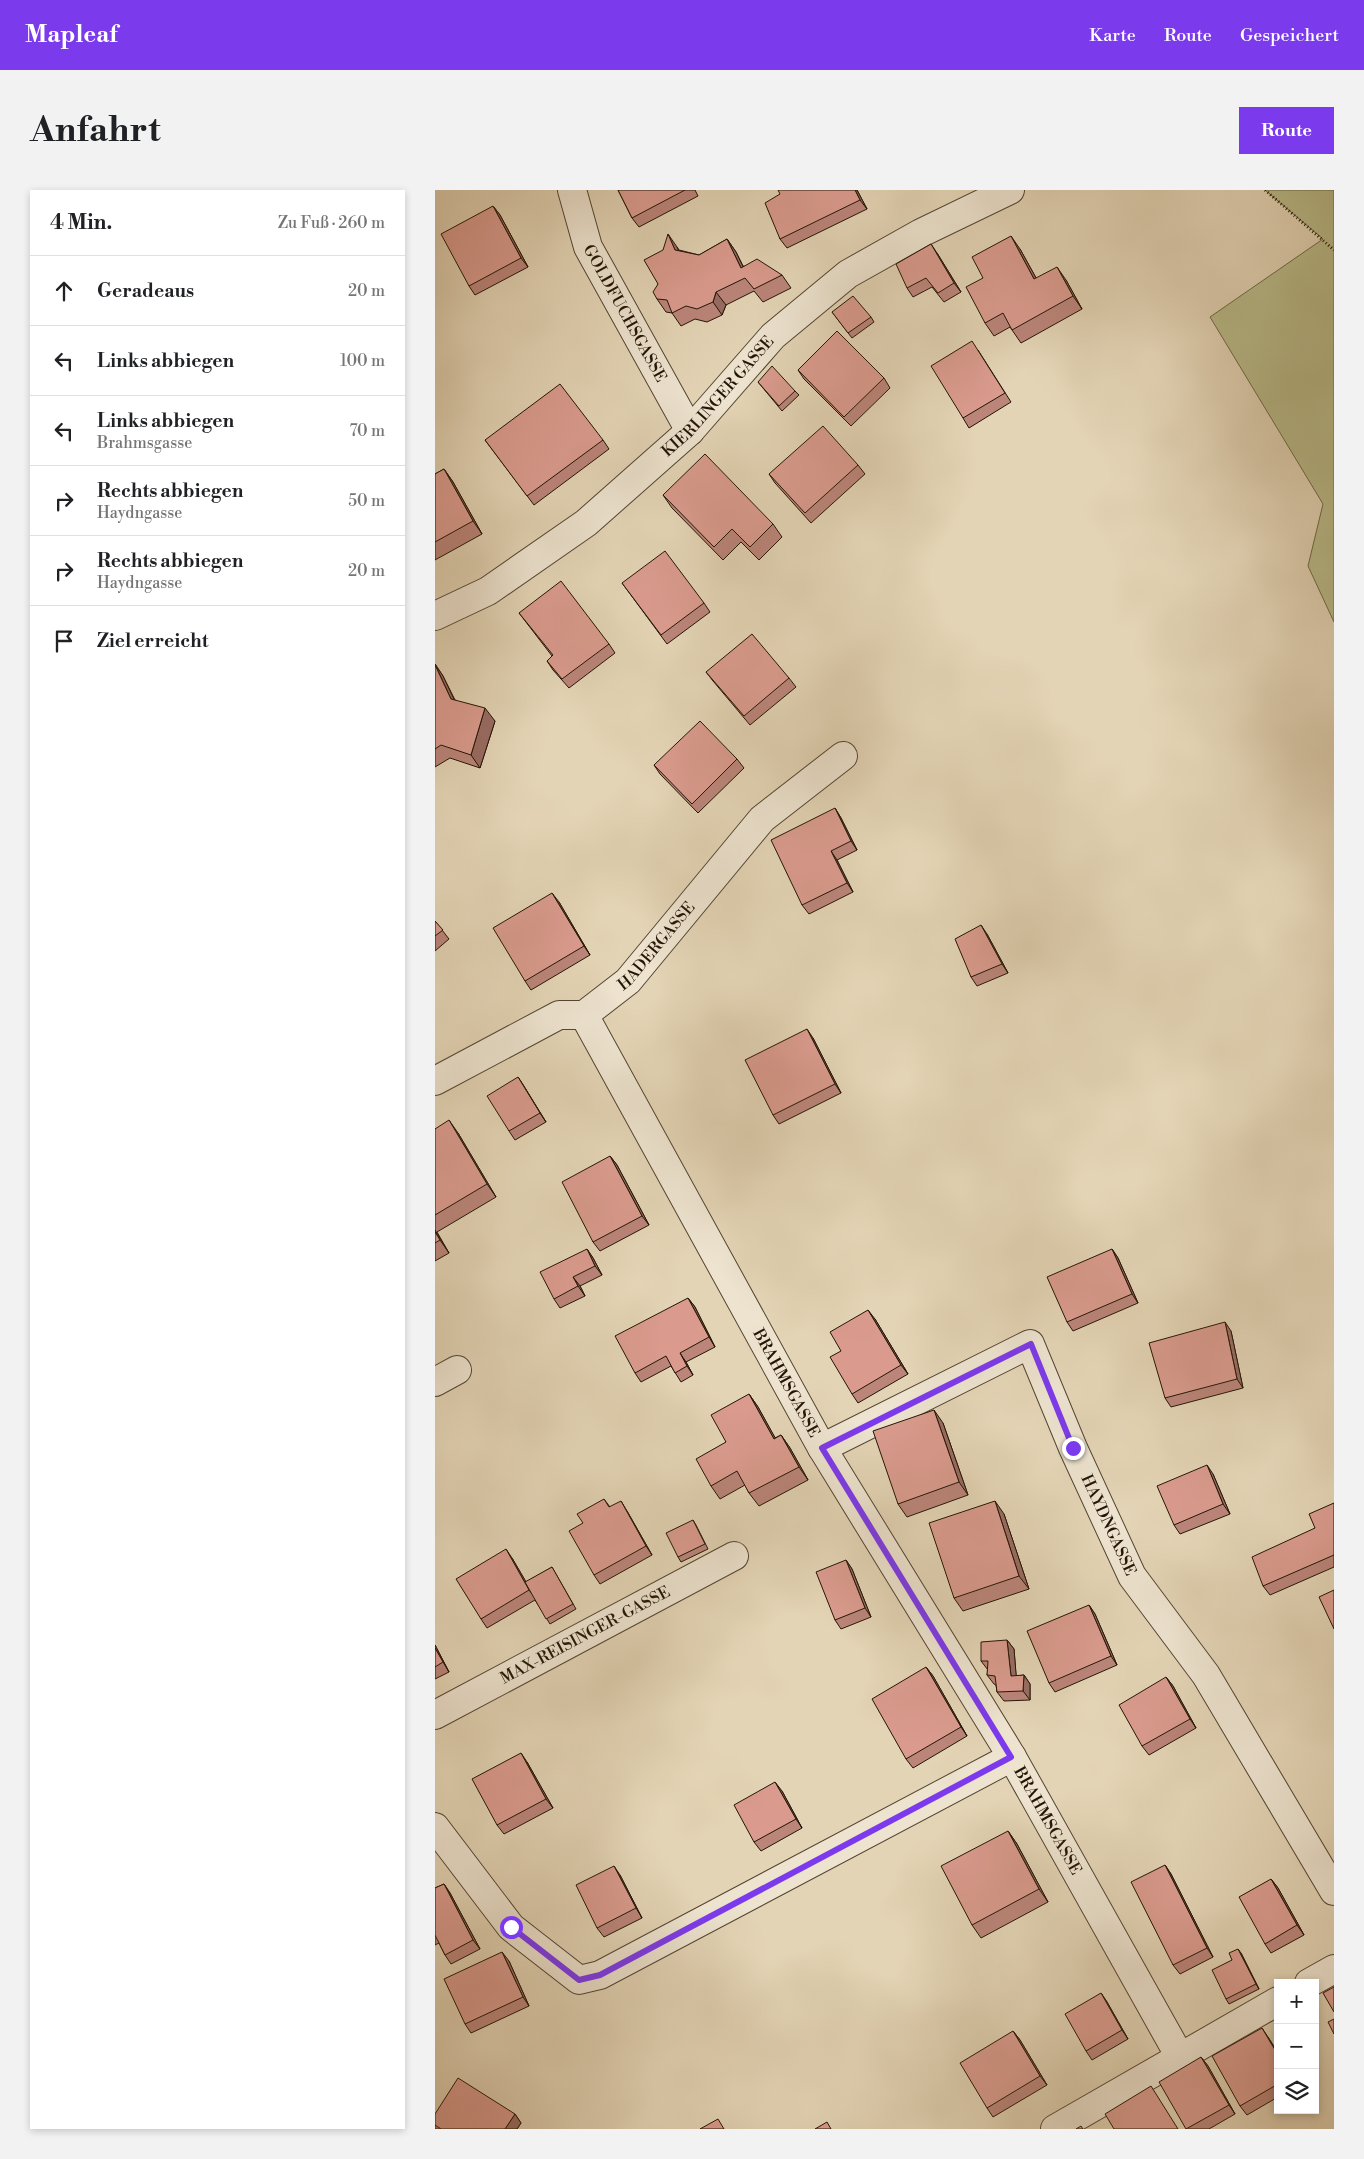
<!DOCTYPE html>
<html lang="de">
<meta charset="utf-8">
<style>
body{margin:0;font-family:"Libre Bodoni",serif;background:#f2f2f2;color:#202124}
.controls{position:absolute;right:15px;bottom:15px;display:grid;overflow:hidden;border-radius:0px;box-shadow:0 2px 8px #0003}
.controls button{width:45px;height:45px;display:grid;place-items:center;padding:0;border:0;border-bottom:1px solid #e0e0e0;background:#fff;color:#202124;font:25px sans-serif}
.stop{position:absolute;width:15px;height:15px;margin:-11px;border:4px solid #7c3aed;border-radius:50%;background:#fff}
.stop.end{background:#7c3aed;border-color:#fff;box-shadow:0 1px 5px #0008}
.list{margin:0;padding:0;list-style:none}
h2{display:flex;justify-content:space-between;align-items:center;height:65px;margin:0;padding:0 20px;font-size:21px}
h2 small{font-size:16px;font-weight:400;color:#757577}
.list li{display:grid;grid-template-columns:32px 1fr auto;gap:15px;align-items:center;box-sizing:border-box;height:70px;padding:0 20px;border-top:1px solid #e0e0e0}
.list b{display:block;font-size:19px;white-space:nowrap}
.list p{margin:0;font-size:16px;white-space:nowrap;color:#757577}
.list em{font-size:16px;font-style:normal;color:#757577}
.icon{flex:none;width:28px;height:28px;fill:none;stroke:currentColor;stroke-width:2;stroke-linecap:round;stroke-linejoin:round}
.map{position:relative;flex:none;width:899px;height:1939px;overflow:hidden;border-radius:0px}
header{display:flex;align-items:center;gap:30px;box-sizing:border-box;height:70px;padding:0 25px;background:#7c3aed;color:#fff}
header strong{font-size:24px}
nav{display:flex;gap:28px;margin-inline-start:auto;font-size:18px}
.intro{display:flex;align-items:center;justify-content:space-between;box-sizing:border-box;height:120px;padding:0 30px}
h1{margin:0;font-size:35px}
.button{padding:12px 22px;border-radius:0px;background:#7c3aed;color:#fff;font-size:18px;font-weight:700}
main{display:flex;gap:30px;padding:0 30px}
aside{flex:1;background:#fff;border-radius:0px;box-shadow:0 2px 8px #0003}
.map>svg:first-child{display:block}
.green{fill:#b9bb8a;stroke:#6e6848}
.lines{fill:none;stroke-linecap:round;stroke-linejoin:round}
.minor-casing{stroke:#534532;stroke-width:30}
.path{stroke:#231506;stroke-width:3;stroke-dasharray:1 2.5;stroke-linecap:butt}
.minor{stroke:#ede3cf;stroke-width:28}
.wall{fill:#bb857a;stroke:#231506}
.shaded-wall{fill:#996c63;stroke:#231506}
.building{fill:#da9b8e;stroke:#231506}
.route{stroke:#7c3aed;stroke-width:6}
.labels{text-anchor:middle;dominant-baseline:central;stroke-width:5;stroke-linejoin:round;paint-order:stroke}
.street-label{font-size:16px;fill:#231506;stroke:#ede3cf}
</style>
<header>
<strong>Mapleaf</strong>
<nav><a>Karte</a><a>Route</a><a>Gespeichert</a></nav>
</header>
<div class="intro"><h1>Anfahrt</h1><a class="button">Route</a></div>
<main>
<aside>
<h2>4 Min.<small>Zu Fuß · 260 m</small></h2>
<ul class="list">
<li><svg class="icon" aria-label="ahead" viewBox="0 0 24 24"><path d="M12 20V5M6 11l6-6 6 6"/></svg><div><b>Geradeaus</b></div><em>20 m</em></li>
<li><svg class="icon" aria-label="left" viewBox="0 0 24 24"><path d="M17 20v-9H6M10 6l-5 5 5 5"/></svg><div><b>Links abbiegen</b></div><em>100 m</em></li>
<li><svg class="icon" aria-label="left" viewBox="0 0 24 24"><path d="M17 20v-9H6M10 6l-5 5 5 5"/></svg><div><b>Links abbiegen</b><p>Brahmsgasse</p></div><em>70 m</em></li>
<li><svg class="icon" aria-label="right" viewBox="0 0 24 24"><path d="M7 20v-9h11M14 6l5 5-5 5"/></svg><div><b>Rechts abbiegen</b><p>Haydngasse</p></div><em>50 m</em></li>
<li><svg class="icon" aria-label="right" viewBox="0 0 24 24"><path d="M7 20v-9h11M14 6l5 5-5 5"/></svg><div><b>Rechts abbiegen</b><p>Haydngasse</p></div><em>20 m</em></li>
<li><svg class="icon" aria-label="arrive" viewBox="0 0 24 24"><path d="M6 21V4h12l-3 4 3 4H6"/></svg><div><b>Ziel erreicht</b></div></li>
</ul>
</aside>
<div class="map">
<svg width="899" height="1939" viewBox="0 0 899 1939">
<rect width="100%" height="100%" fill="#e3d4b5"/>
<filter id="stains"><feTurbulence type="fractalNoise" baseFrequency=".004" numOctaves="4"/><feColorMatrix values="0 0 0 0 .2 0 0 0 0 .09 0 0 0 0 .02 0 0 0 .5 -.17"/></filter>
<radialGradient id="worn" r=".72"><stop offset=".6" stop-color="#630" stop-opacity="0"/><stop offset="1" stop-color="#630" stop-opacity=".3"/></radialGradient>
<path class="green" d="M830 0H899V432L873 376 888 314 775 127 888 49Z"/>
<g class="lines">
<defs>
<g id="minor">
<path id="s1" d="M137 0 153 57 255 241"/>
<path id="s2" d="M0 426 53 401 151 333 255 241 338 146 413 84 486 43 575 0"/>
<path id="s3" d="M149 825 387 1258 577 1567 745 1867"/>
<path id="s4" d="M0 891 124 825H149L193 791 327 629 408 566"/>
<path d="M0 1192 22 1180"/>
<path id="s5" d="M387 1258 595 1154 638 1258 697 1386 771 1485 899 1701"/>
<path id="s6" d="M0 1525 299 1366"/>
<path d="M0 1637 76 1737 144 1790 165 1785 577 1567"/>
<path d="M874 1793 899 1779"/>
<path d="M620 1939 843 1811"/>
</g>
</defs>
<use href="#minor" class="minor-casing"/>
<path class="path" d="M830 0 899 60"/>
<use href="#minor" class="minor"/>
</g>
<g class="wall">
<path d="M183 0H260L263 6 204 37 197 28Z"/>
<path d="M422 0 432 19 352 58 345 49V4Z"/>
<path d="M58 16 65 25 93 77 40 105 34 96Z"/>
<path d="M292 49 301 62 308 76 347 85 356 98 328 112 319 101 291 115 287 125 272 132 260 129 246 136 237 123 231 122 222 109 223 94 242 57 244 60 264 65Z"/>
<path d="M585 59 601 88 631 90 647 119 586 153 575 137 559 146 550 133 548 88Z"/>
<path d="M502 63 526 102 509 112 497 97 478 107 472 98Z"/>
<path d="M397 122 436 127 439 132 417 148Z"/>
<path d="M543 160 576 212 534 238 528 228Z"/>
<path d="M363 180 449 188 455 198 416 236 369 189Z"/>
<path d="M323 192 360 201 364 205 347 221Z"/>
<path d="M50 250H168L174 259 99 315Z"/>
<path d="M423 275 430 284 376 333 340 293 334 284Z"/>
<path d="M9 279 18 292 47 344 0 370V284Z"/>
<path d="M228 305 338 334 347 347 324 370 306 352 288 370 237 318Z"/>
<path d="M187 393 269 413 275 422 232 454Z"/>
<path d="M84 423 174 454 180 463 134 498 118 480 112 471 117 466Z"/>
<path d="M0 474 8 486 20 510 60 531 45 578 15 568 0 577Z"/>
<path d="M271 482 354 488 361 497 315 535 278 491Z"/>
<path d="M302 569 309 578 263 623 225 584 219 575Z"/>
<path d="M400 618 406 628 422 660 402 670 418 702 374 724 367 715Z"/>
<path d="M124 712 155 765 96 800 90 791Z"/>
<path d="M0 731 14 749 0 761Z"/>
<path d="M552 744 573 783 542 796 536 787Z"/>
<path d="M378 848 406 903 344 934 338 925Z"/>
<path d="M83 887 111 932 80 950 74 941Z"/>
<path d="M0 939 23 943 61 1007 2 1042 14 1063 0 1071Z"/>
<path d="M175 966 182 975 214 1035 165 1061 158 1052Z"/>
<path d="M152 1059 158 1068 167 1085 145 1096 150 1106 125 1118 119 1109Z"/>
<path d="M677 1059 683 1068 703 1113 638 1141 632 1132Z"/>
<path d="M253 1108 260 1117 280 1157 251 1172 258 1185 246 1192 236 1176 206 1192 200 1183Z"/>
<path d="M440 1129 473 1184 423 1213 417 1204 406 1161Z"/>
<path d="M796 1141 808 1198 736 1217 730 1208Z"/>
<path d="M314 1204 323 1217 340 1248 346 1245 355 1258 373 1290 324 1316 314 1303 310 1295 285 1309 276 1296 291 1252Z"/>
<path d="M508 1233 533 1305 472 1327 463 1314Z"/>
<path d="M778 1284 795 1324 745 1344 739 1335Z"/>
<path d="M169 1309 175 1317 192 1321 217 1365 165 1394 159 1385 148 1333Z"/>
<path d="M899 1313V1377L835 1405 828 1396 880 1338Z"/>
<path d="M569 1324 594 1399 528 1421 519 1408Z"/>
<path d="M258 1330 261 1335 273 1359 246 1372 243 1367Z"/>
<path d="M77 1368 91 1392 117 1377 141 1419 115 1434 100 1410 52 1438 46 1429Z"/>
<path d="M411 1370 417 1379 436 1427 406 1439 400 1430Z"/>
<path d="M654 1415 660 1424 682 1475 620 1502 614 1493Z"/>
<path d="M572 1450 579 1459 581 1486 589 1485 595 1494V1510L569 1511 562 1502 561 1495 559 1494 552 1485 553 1480 546 1471Z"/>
<path d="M0 1455 14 1482 0 1489Z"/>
<path d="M491 1477 498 1486 532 1546 478 1578 471 1569Z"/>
<path d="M731 1487 738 1496 761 1538 714 1565 707 1556Z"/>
<path d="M92 1572 118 1618 69 1644 62 1635Z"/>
<path d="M347 1601 367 1638 326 1661 319 1652Z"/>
<path d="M573 1641 582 1654 613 1712 546 1748 537 1735Z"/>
<path d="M730 1675 736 1684 778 1767 745 1784 738 1775Z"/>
<path d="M185 1685 207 1728 169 1747 162 1738Z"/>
<path d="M836 1689 843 1698 869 1745 836 1763 830 1754Z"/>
<path d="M9 1694 15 1703 45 1759 16 1774 10 1765 4 1753 0 1755V1698Z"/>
<path d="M806 1763 824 1799 794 1814 791 1809 797 1770Z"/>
<path d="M74 1771 94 1816 36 1843 30 1834Z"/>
<path d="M666 1803 672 1812 693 1849 657 1870 651 1861Z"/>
<path d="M578 1841 585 1850 612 1895 558 1927 552 1918Z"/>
<path d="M833 1847 843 1863V1907L812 1925 805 1916Z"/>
<path d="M766 1867 773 1876 800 1924 774 1939H751Z"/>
<path d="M0 1924H80L86 1933 82 1939H0Z"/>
</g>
<g class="shaded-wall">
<path d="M420 0H422L432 19 425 10Z"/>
<path d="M58 16 65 25 93 77 86 68Z"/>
<path d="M233 44 242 57 249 73 240 60Z"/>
<path d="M576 46 585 59 609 102 599 89Z"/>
<path d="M292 49 301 62 315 91 306 78Z"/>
<path d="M496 54 502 63 526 102 519 93Z"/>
<path d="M622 77 631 90 647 119 638 106Z"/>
<path d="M281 102 291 115 287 125 278 112Z"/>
<path d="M9 279 18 292 47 344 38 331Z"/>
<path d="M0 474 8 486 25 522 16 509Z"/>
<path d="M50 518 60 531 45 578 36 565Z"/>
<path d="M400 618 406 628 422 660 416 651Z"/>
<path d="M396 661 402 670 418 702 412 693Z"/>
<path d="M117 703 124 712 155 765 149 756Z"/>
<path d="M546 735 552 744 573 783 567 774Z"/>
<path d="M372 839 378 848 406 903 400 894Z"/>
<path d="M83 887 89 896 111 932 105 923Z"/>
<path d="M14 930 23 943 61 1007 52 994Z"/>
<path d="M175 966 182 975 214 1035 207 1026Z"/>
<path d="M0 1040 14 1063 5 1050 0 1042Z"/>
<path d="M152 1059 158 1068 167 1085 160 1076Z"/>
<path d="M677 1059 683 1068 703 1113 697 1104Z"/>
<path d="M138 1087 145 1096 150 1106 143 1096Z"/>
<path d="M253 1108 260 1117 280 1157 274 1147Z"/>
<path d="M433 1120 440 1129 473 1184 466 1175Z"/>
<path d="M790 1132 796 1141 808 1198 802 1189Z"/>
<path d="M245 1163 251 1172 258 1185 252 1176Z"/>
<path d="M314 1204 323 1217 348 1262 339 1249Z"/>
<path d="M499 1220 508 1233 533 1305 524 1292Z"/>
<path d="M346 1245 355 1258 373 1290 364 1277Z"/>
<path d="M772 1275 778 1284 795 1324 788 1314Z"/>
<path d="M186 1311 192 1321 217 1365 211 1356Z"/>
<path d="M560 1311 569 1324 594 1399 584 1386Z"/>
<path d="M71 1359 77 1368 101 1409 94 1400Z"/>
<path d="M411 1370 417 1379 436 1427 430 1418Z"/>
<path d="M654 1415 660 1424 682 1475 676 1466Z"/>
<path d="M572 1450 579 1459 582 1495 576 1486Z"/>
<path d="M0 1455 14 1482 8 1472 0 1458Z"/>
<path d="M491 1477 498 1486 532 1546 526 1537Z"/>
<path d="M589 1485 595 1494V1510L588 1501Z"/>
<path d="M731 1487 738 1496 761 1538 755 1529Z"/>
<path d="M86 1563 92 1572 118 1618 111 1609Z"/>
<path d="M340 1592 347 1601 367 1638 361 1629Z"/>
<path d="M573 1641 582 1654 613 1712 604 1699Z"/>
<path d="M730 1675 736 1684 778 1767 772 1758Z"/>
<path d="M179 1676 185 1685 207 1728 201 1718Z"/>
<path d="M836 1689 843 1698 869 1745 862 1735Z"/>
<path d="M9 1694 15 1703 45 1759 38 1750Z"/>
<path d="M803 1759 806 1763 824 1799 821 1794Z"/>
<path d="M67 1762 74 1771 94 1816 88 1807Z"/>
<path d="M666 1803 672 1812 693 1849 687 1840Z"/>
<path d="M827 1838 833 1847 843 1863V1865Z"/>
<path d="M578 1841 585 1850 612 1895 605 1886Z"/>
<path d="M766 1867 773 1876 800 1924 794 1915Z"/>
<path d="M80 1924 86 1933 82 1939H70Z"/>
</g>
<g class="building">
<path d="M183 0H250L197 28Z"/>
<path d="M343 0H420L425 10 345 49 330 13 345 4Z"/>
<path d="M58 16 86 68 34 96 6 44Z"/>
<path d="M233 44 240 60 264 65 292 49 306 78 322 69 347 85 319 99 310 88 281 102 278 112 262 119 251 116 237 123 232 110 222 109 218 102 223 94 209 70 228 60Z"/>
<path d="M576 46 599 89 622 77 638 106 577 140 568 123 550 133 531 97 548 88 537 67Z"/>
<path d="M496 54 519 93 503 103 491 88 472 98 461 74Z"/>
<path d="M418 106 436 127 413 143 397 122Z"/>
<path d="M402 141 449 188 409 227 363 180Z"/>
<path d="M537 151 570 203 528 228 496 176Z"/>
<path d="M337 176 360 201 344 216 323 192Z"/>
<path d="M125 194 168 250 92 306 50 250Z"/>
<path d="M388 236 423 275 370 323 334 284Z"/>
<path d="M270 264 338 334 315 357 297 339 279 357 228 305Z"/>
<path d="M9 279 38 331 0 352V284Z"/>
<path d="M230 361 269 413 226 445 187 393Z"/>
<path d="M126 391 174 454 127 489 112 471 118 465 84 423Z"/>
<path d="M317 444 354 488 309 526 271 482Z"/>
<path d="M0 475 16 509 50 518 36 565 6 555 0 559Z"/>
<path d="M265 531 302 569 257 614 219 575Z"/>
<path d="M400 618 416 651 396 661 412 693 367 715 336 650Z"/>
<path d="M117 703 149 756 90 791 58 738Z"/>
<path d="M0 731 8 740 0 746Z"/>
<path d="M546 735 567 774 536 787 520 749Z"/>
<path d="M372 839 400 894 338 925 310 870Z"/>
<path d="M83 887 105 923 74 941 52 906Z"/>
<path d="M14 930 52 994 0 1025V939Z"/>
<path d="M175 966 207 1026 158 1052 127 992Z"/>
<path d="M0 1042 5 1050 0 1053Z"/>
<path d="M152 1059 160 1076 138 1087 143 1096 119 1109 105 1082Z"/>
<path d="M677 1059 697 1104 632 1132 612 1087Z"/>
<path d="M253 1108 274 1147 245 1163 252 1176 240 1183 231 1166 200 1183 180 1146Z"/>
<path d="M433 1120 466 1175 417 1204 395 1167 406 1161 395 1142Z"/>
<path d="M790 1132 802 1189 730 1208 714 1153Z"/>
<path d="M314 1204 339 1249 346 1245 364 1277 314 1303 302 1281 276 1296 261 1269 291 1252 276 1225Z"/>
<path d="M499 1220 524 1292 463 1314 438 1241Z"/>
<path d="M772 1275 788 1314 739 1335 722 1296Z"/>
<path d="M169 1309 174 1317 186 1311 211 1356 159 1385 134 1341 148 1333 142 1324Z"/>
<path d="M560 1311 584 1386 519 1408 494 1333Z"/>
<path d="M899 1313V1365L828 1396 817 1367 880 1338 874 1324Z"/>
<path d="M258 1330 270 1354 243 1367 231 1343Z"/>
<path d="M71 1359 94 1400 46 1429 21 1389Z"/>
<path d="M411 1370 430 1418 400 1430 381 1382Z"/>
<path d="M117 1377 138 1414 111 1429 90 1392Z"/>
<path d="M899 1400V1439L884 1407Z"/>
<path d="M654 1415 676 1466 614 1493 592 1441Z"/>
<path d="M572 1450 576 1486 589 1485 588 1501 562 1502 560 1486 552 1485 553 1471H546V1452Z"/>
<path d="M0 1458 8 1472 0 1477Z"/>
<path d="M491 1477 526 1537 471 1569 437 1509Z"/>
<path d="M731 1487 755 1529 707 1556 684 1515Z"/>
<path d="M86 1563 111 1609 62 1635 37 1589Z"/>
<path d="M340 1592 361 1629 319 1652 299 1615Z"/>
<path d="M573 1641 604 1699 537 1735 506 1676Z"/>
<path d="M730 1675 772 1758 738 1775 696 1692Z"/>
<path d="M179 1676 201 1718 162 1738 141 1695Z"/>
<path d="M836 1689 862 1735 830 1754 804 1707Z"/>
<path d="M9 1694 38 1750 10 1765 0 1745V1698Z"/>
<path d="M803 1759 821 1794 791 1809 777 1780 797 1770 794 1763Z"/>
<path d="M67 1762 88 1807 30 1834 9 1789Z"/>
<path d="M899 1797V1822L888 1803Z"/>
<path d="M666 1803 687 1840 651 1861 630 1824Z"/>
<path d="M899 1829V1844L893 1832Z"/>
<path d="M827 1838 843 1865V1894L805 1916 777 1866Z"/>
<path d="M578 1841 605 1886 552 1918 525 1873Z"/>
<path d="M766 1867 794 1915 751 1939 724 1892Z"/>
<path d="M23 1888 80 1924 70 1939H6L0 1935V1924Z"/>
<path d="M716 1896 743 1939H679L670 1924Z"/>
<path d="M283 1929 289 1939H265Z"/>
<path d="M392 1932 396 1939H380Z"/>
<path d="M646 1936 648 1939H641Z"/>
</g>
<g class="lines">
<path class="route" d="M76 1737 144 1790 165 1785 576 1567 387 1258 596 1154 638 1258"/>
</g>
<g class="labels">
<g class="street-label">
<text stroke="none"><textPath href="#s1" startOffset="135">GOLDFUCHSGASSE</textPath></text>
<text stroke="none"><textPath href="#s2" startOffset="361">KIERLINGER GASSE</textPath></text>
<text stroke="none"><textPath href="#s4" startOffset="266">HADERGASSE</textPath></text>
<text stroke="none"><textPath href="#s3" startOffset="420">BRAHMSGASSE</textPath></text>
<text stroke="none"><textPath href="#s5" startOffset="430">HAYDNGASSE</textPath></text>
<text stroke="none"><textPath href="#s6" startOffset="170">MAX-REISINGER-GASSE</textPath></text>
<text stroke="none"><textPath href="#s3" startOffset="930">BRAHMSGASSE</textPath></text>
</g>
</g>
<rect width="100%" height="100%" filter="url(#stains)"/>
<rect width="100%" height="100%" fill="url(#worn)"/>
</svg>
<div class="controls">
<button>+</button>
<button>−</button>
<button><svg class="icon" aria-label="layers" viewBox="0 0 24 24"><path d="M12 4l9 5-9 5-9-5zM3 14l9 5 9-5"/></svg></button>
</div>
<div class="stop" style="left:76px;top:1737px"></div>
<div class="stop end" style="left:638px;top:1258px"></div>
</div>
</main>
